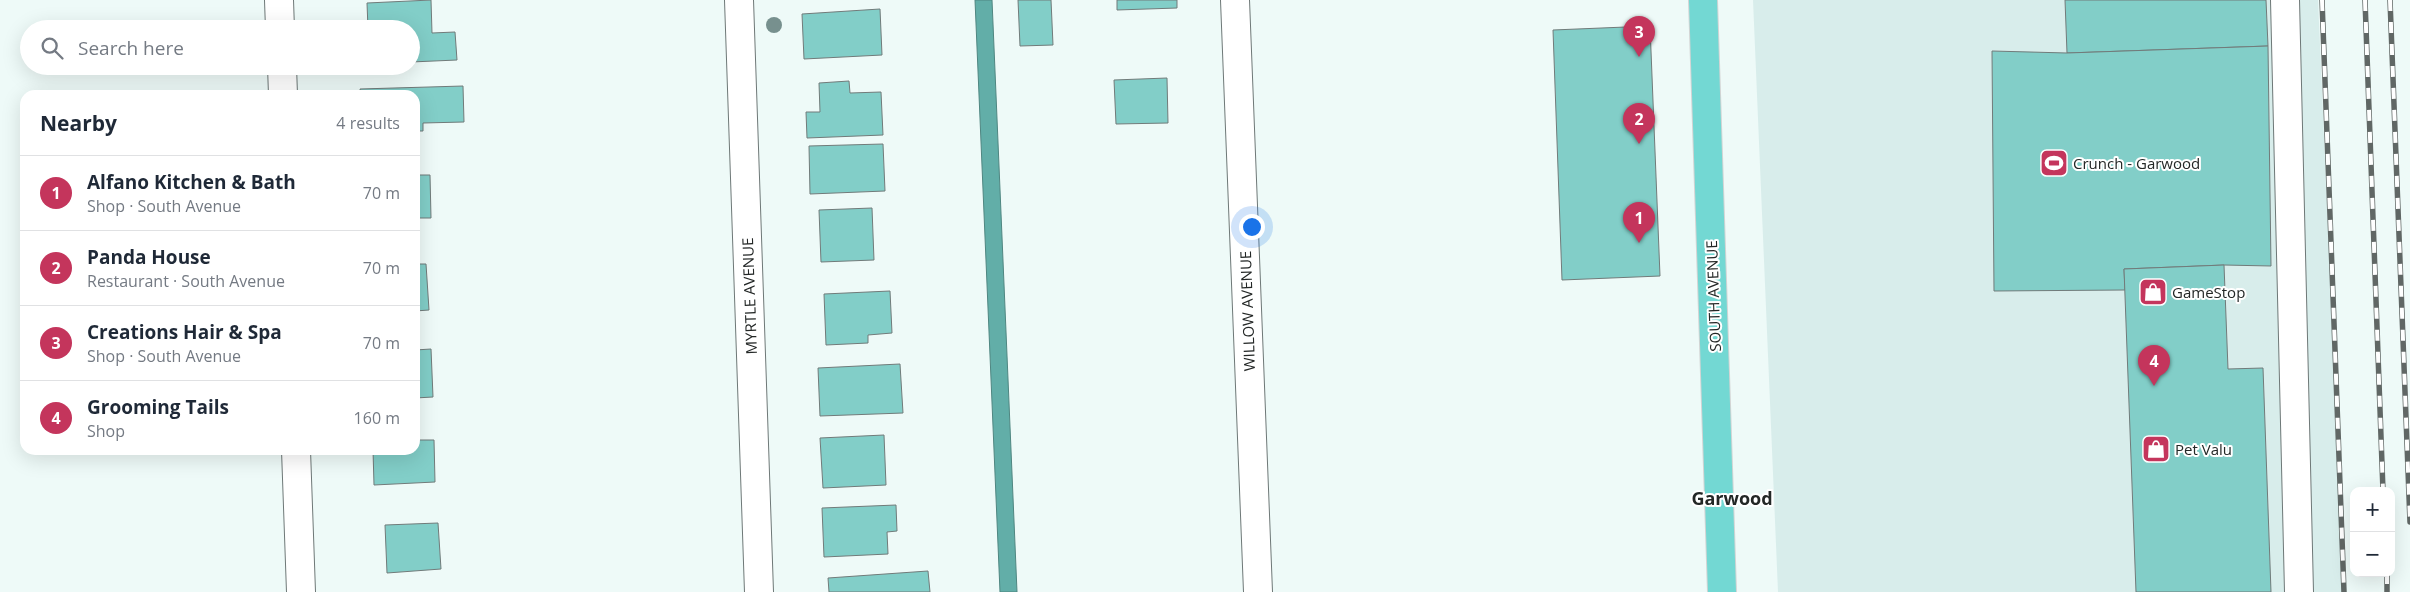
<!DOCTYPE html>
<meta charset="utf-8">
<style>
body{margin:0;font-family:"Open Sans",sans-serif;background:#f6f6f7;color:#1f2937}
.controls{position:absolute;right:15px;bottom:15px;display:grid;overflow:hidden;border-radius:10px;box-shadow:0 5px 20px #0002}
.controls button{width:45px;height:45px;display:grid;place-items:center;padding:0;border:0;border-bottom:1px solid #e0e1e3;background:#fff;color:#1f2937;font:25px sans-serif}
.you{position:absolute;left:1251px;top:226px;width:18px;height:18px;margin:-12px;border:4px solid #fff;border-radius:50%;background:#1a73e8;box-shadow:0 0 0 8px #1a73e833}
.badge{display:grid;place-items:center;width:32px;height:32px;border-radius:50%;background:#c4355c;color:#fff;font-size:16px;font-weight:700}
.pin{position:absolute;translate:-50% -41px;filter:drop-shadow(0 1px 2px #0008)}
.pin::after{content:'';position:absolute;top:26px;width:18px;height:15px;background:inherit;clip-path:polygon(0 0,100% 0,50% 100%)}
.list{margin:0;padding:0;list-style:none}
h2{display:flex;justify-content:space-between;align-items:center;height:65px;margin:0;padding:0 20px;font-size:21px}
h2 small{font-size:16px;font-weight:400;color:#747a83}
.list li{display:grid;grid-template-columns:32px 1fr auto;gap:15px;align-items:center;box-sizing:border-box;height:75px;padding:0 20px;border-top:1px solid #e0e1e3}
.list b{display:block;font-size:19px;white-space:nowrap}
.list p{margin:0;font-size:16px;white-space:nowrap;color:#747a83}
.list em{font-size:16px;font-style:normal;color:#747a83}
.icon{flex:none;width:28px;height:28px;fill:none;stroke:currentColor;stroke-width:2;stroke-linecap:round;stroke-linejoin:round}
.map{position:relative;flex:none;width:2410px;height:592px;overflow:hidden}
.search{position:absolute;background:#fff;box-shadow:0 5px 20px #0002;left:20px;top:20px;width:400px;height:55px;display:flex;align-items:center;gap:12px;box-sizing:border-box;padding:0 18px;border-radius:28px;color:#747a83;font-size:19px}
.panel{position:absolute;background:#fff;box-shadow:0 5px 20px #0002;left:20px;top:90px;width:400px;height:365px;border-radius:15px}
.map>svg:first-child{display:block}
.built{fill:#d8edeb}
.water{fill:#62aea8;stroke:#4f8681}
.building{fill:#82cec8;stroke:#717b7a}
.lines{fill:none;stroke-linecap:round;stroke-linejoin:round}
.minor-casing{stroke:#6e7877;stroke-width:30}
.major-casing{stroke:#d3d4d4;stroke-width:30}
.minor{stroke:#fff;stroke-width:28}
.major{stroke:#73d8d3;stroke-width:28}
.rail-casing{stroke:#606765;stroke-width:5.5}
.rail{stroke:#fff;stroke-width:4;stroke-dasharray:11;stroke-linecap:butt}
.tree{fill:#77908e}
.labels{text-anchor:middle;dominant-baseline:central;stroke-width:4;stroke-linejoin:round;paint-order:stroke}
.poi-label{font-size:15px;fill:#232726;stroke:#fff;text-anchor:start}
.street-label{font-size:15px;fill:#232726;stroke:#fff}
.quarter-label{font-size:18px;font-weight:bold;fill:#232726;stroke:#fff}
</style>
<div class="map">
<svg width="2410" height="592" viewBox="0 0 2410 592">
<rect width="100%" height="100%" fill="#eefaf8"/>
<path class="built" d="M1753 0H2318L2344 592H1778Z"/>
<path class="water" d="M975 0H992L1017 592H1000Z"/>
<g class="building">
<path d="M431 0 432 33 455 32 457 60 411 62V29H368L367 3Z"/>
<path d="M1018 0H1051L1053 45 1020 46Z"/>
<path d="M1117 0H1177V8L1117 10Z"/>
<path d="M2065 0H2266L2268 46 2067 53Z"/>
<path d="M880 9 882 55 804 59 802 14Z"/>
<path d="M1650 26 1660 276 1562 280 1553 30Z"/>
<path d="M2268 46 2271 266 2224 265 2124 269 2125 290 1994 291 1992 51 2067 53Z"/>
<path d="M1167 78 1168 123 1116 124 1114 80Z"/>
<path d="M849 81 850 93 881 92 883 135 807 138 806 112H820L819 83Z"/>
<path d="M463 86 464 122 423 123V131H415V95H361L360 89Z"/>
<path d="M883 144 885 191 810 194 809 146Z"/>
<path d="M415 175H430L431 218H415Z"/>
<path d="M872 208 874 260 821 262 819 210Z"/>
<path d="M415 264H426L429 310 415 311Z"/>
<path d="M2224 265 2228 369 2263 368 2271 592H2136L2124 269Z"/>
<path d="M890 291 892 333 868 335V343L826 345 824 294Z"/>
<path d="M431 349 433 397 415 398V350Z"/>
<path d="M900 364 903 413 820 416 818 368Z"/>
<path d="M884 435 886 485 823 488 820 438Z"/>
<path d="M415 440H434L435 482 374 485 373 450H415Z"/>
<path d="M896 505 897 531 887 532 888 554 824 557 822 508Z"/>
<path d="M438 523 441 569 387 573 385 525Z"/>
<path d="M928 571 930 592H829L828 578Z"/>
</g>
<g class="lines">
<defs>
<g id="minor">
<path d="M279 0 280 29"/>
<path d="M739 0 759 592"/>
<path d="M1235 0 1258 592"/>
<path d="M2285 0 2299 592"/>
<path d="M282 66 283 95"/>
<path d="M296 450 301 592"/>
</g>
<path id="major" d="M1703 0 1722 592"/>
</defs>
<use href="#minor" class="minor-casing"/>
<use href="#major" class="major-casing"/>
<use href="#minor" class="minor"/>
<use href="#major" class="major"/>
<defs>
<g id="rail">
<path d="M2322 0 2344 592"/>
<path d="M2365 0 2383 491"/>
<path d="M2390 0 2410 522"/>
<path d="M2387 573V592"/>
</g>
</defs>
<use href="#rail" class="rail-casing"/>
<use href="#rail" class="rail"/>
</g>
<circle class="tree" cx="774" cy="25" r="8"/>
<defs>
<symbol id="stadium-square" viewBox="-11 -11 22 22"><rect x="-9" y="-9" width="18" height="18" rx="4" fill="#c4355c" stroke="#fff"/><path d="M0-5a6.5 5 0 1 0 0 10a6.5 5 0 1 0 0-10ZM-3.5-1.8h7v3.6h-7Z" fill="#fff"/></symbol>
<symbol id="shop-square" viewBox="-11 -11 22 22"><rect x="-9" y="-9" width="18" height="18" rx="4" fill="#c4355c" stroke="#fff"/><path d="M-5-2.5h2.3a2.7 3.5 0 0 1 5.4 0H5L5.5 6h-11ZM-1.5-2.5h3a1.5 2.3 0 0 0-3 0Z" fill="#fff"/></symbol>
</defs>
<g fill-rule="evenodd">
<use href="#stadium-square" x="2038" y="147" width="32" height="32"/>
<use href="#shop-square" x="2137" y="276" width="32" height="32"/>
<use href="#shop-square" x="2140" y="433" width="32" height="32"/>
</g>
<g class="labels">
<g class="poi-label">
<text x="2073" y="163">Crunch - Garwood</text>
<text x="2172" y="292">GameStop</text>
<text x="2175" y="449">Pet Valu</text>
</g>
<g class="street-label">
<text transform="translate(749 296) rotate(-92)">MYRTLE AVENUE</text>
<text transform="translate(1713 296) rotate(-92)">SOUTH AVENUE</text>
<text transform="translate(1247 311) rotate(-92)">WILLOW AVENUE</text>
</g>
<g class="quarter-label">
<text x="1732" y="498">Garwood</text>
</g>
</g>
</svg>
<div class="controls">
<button>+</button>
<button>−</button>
</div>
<div class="you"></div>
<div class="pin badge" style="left:1639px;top:243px">1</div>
<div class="pin badge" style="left:1639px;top:144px">2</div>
<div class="pin badge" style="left:1639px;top:57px">3</div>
<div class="pin badge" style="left:2154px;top:386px">4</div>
<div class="search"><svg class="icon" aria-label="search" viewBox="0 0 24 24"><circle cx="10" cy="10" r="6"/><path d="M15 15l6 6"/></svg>Search here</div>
<section class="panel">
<h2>Nearby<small>4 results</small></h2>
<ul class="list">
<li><span class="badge">1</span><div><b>Alfano Kitchen &amp; Bath</b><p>Shop · South Avenue</p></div><em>70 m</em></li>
<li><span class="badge">2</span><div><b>Panda House</b><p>Restaurant · South Avenue</p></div><em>70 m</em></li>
<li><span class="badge">3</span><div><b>Creations Hair &amp; Spa</b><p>Shop · South Avenue</p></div><em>70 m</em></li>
<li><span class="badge">4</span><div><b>Grooming Tails</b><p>Shop</p></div><em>160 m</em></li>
</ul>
</section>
</div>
